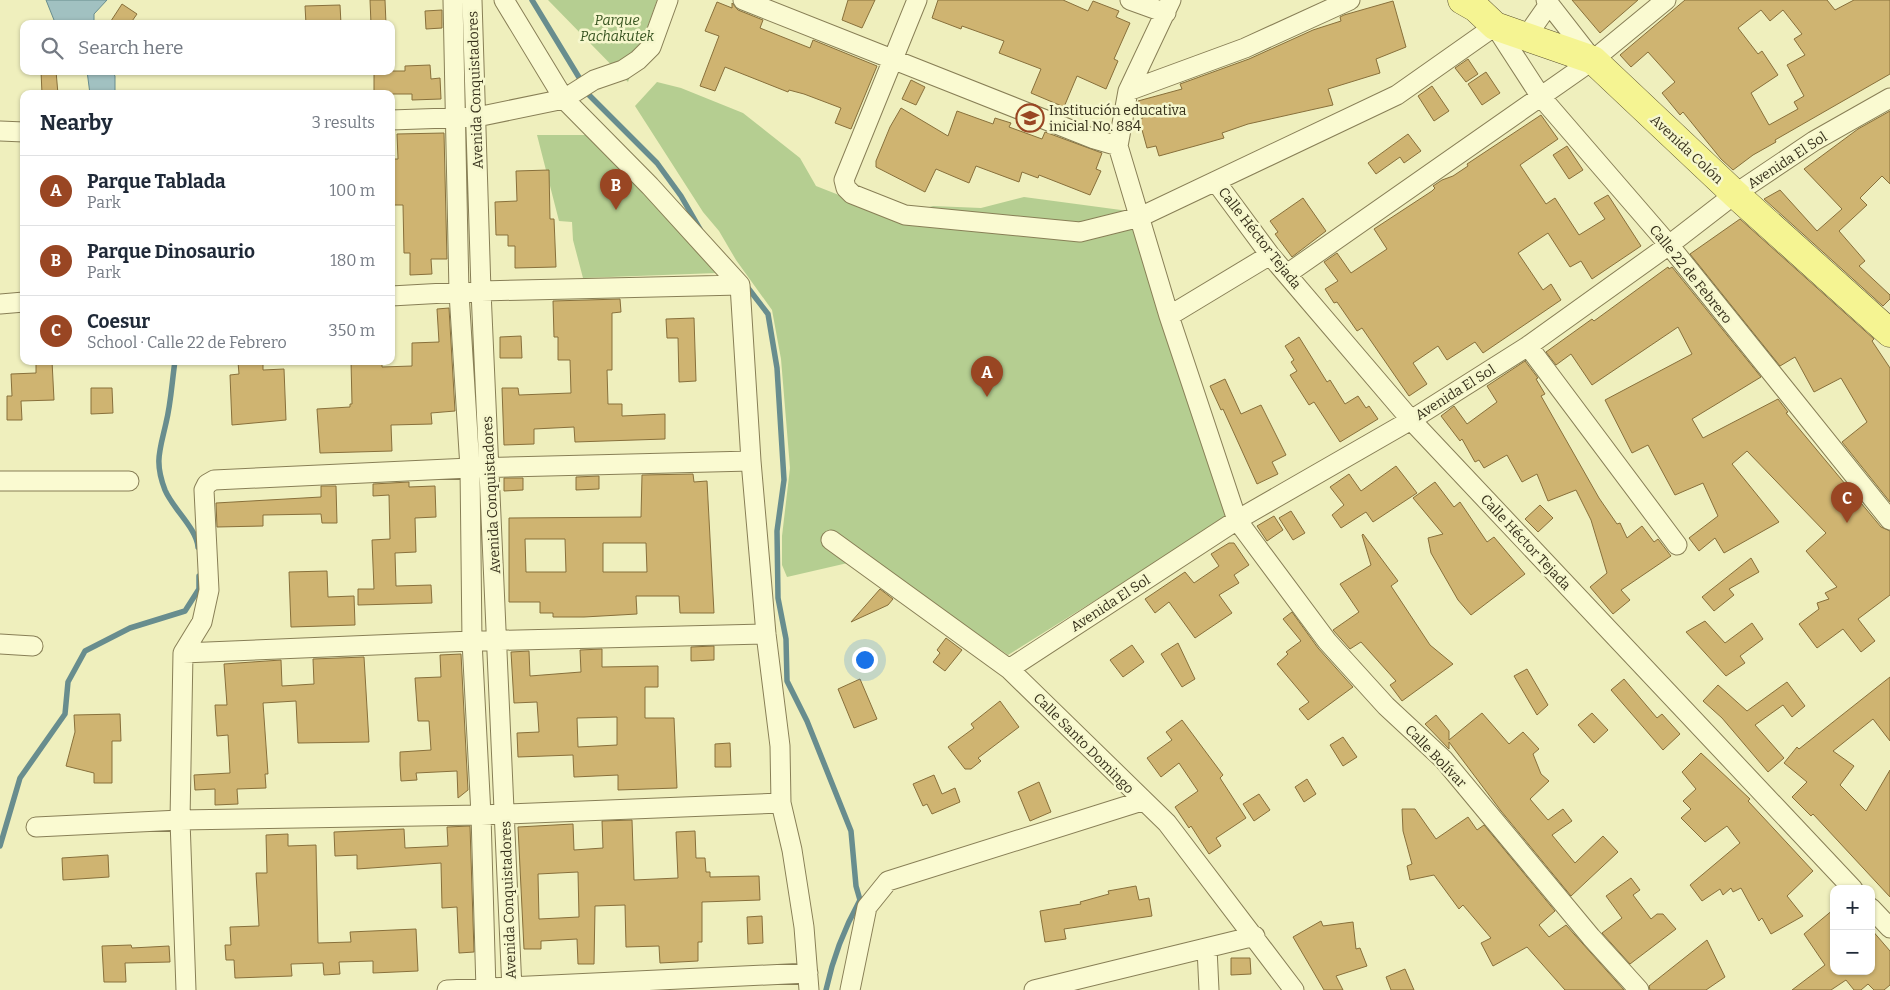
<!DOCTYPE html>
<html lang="en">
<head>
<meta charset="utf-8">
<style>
  body { margin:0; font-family:Bitter,serif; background:#f6f6f7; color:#1f2937 }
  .controls { position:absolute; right:15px; bottom:15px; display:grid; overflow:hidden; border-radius:10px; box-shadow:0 1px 4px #0004 }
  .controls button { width:45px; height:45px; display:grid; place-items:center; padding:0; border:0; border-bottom:1px solid #e0e1e3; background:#fff; color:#1f2937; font:25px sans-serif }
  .you { position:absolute; left:864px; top:659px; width:18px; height:18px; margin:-12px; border:4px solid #fff; border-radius:50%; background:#1a73e8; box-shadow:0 0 0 8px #1a73e833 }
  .badge { display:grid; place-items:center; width:32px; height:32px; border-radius:50%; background:#994623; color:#fff; font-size:16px; font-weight:700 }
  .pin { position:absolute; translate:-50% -41px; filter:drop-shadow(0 1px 2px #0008) }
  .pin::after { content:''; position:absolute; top:26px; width:18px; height:15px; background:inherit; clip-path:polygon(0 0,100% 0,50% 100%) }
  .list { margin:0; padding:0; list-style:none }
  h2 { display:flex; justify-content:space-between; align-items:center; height:65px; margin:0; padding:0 20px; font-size:21px }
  h2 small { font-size:16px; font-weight:400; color:#747a83 }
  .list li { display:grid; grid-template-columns:32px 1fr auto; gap:15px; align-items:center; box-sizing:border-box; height:70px; padding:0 20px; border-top:1px solid #e0e1e3 }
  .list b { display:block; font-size:19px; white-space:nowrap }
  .list p { margin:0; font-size:16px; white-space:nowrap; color:#747a83 }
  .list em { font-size:16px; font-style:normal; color:#747a83 }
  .icon { flex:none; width:28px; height:28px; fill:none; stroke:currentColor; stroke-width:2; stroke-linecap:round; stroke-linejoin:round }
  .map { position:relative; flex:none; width:1890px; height:990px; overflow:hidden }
  .search { position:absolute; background:#fff; box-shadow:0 1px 4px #0004; left:20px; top:20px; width:375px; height:55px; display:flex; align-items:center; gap:12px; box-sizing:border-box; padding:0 18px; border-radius:10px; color:#747a83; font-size:19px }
  .panel { position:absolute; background:#fff; box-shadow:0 1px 4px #0004; left:20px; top:90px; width:375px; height:275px; border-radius:10px }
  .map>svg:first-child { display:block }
  .green { fill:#b5ce91 }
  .water { fill:#a1c1c1; stroke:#688d8e }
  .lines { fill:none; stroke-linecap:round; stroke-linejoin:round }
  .stream { stroke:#688d8e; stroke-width:5.5 }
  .building { fill:#cfb471; stroke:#88703b; fill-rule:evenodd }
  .street-casing { stroke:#887f56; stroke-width:21 }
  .primary-casing { stroke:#554b2b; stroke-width:29 }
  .street { stroke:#fafad1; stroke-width:19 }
  .primary { stroke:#f5f492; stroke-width:28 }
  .labels { text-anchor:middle; stroke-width:5; stroke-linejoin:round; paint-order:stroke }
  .park-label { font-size:14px; font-style:italic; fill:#385421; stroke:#f6f7cd }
  .street-label { font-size:14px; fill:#37311b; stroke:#f6f7cd }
  .poi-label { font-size:14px; fill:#37311b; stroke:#f6f7cd; text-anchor:start }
</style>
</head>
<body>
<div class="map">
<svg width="1890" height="990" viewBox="0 0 1890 990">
  <rect width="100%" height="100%" fill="#efefbd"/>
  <path class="green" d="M548,0H657L628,82Z
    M657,82L681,88L743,113L800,158L816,186L895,217L933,206L981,208L1024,197L1121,210L1145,218L1228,517L1008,655L871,560L852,562L787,577L782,565V536L790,468L781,359L772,310L736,260L719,231L703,212L635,106Z
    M537,135H598L717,273L583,278L573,240L572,222L559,221Z"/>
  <path class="water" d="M46,0H107L94,14V24H58L54,20Z
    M87,71H112L115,76V94H90Z"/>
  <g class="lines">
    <path class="stream" d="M532,0L580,79
      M585,91L657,163L681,196L700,229
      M745,284L768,314L777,368L784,480L777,531L778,598L786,639L787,681L807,721L851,831L856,886L860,900C844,929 833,957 826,990
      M175,361C172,381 171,403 166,423C160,450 154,462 165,490C173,509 197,529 198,547
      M0,846L20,778L65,714L68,682L85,651L130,628L185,611L199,589V576"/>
  </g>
  <path class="building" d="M370,0H385L386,24H371Z
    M848,0H875L862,28L842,20Z
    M938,0H1063L1088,11L1093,1L1119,11L1116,17L1130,23L1114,59L1118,61L1106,89L1077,76L1064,107L1031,93L1041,69L999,53L1004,41L962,26L961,29L932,18Z
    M1572,0H1638L1600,33Z
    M1685,0H1827L1835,10L1854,0H1890V74L1775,140L1776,142L1753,155L1733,170L1721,159L1683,112L1680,115L1662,93L1675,82L1648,52L1631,67L1620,55ZM1761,10L1770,21L1783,10L1802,34L1794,39L1805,55L1787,65L1804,96L1794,102L1798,109L1769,125L1751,93L1778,75L1762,51L1758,54L1738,28Z
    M1393,1L1406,47L1376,59L1380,73L1328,89L1333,105L1248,124L1222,133L1224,138L1159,156L1156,146L1147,148L1139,119L1143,118L1138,101L1182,89L1180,84L1249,59L1313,30L1341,21L1340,17L1344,15Z
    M717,2L732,8V3L738,10L763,20L760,28L810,48L813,40L877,66L851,129L835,123L841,108L804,94L789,90L788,92L725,67L715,91L700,86L719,36L705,31Z
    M122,4L137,14L130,24H109Z
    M340,5L341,24H306L305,6Z
    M442,10V28L426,29L425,11Z
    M1468,59L1478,74L1466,82L1455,68Z
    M430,65L431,79L440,78L441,99L412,100V94H374V71H405V66Z
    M41,71H56L58,94H42Z
    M1486,72L1500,93L1482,105L1468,84Z
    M911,80L925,87L916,105L902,99Z
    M1432,86L1449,111L1434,121L1418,96Z
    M901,108L948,136L957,111L993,124L995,118L1011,123L1009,127L1042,139L1045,132L1102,153L1096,169L1101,171L1090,195L1039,175L1038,178L1022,172L1019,182L976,166L969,183L936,169L925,192L876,167V161L890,127Z
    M1890,111V184L1882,176L1860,198L1867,205L1839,231L1865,261L1859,266L1890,295V299L1883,306L1764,199L1780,190L1817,231L1842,209L1804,169L1858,129Z
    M1541,115L1558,139L1520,165L1546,204L1555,198L1579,235L1605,219L1594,203L1608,195L1641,246L1592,279L1581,261L1570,267L1548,233L1518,253L1543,290L1551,284L1561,300L1483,353L1475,342L1447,360L1438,346L1413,363L1427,384L1409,396L1362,328L1357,331L1337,302L1334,303L1325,289L1338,281L1324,262L1337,253L1351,273L1387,249L1374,229L1432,191L1435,188L1433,186L1442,180L1453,176L1468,166L1467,164Z
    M444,133L447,259H431L432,274L410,275V253H404L403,205H391V159H398L397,134Z
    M1408,134L1421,151L1404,163L1400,157L1376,174L1368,163Z
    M1567,146L1583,170L1569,179L1553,155Z
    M549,170L550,219H554L556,267L515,268V246H508V235H496L495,202L517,201L516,171Z
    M1303,198L1326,231L1292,257L1275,234L1278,232L1270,221Z
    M1740,219L1874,339L1872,341L1890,368V502L1842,442L1867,422L1841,378L1814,392L1795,357L1780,366L1690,254Z
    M1668,267L1669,269L1672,267L1761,377L1692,419L1703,438L1778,399L1788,412L1786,413L1881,527L1890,531V595L1858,619L1875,641L1861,652L1843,629L1817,648L1799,624L1819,609L1817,603L1829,599L1825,593L1837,587L1806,551L1826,533L1747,451L1732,464L1779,522L1724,553L1715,538L1699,551L1689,538L1718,516L1703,483L1675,495L1648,445L1632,453L1605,400L1692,354L1678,327L1592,385L1571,354L1556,365L1546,352L1592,319L1594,321Z
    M620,299L621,312L612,313V370H607L608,404H622V416L665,414V439L575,442L574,427L534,429V444L504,445L502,388H518L519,395L571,393L570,360H558V337H554L553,301Z
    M449,308L455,411L431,413L432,424L391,425L392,451L320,453L317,409L350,407V404H352L351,361H382V367L412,366V343L439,342L437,309Z
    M694,318L696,381L679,382L678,338H667L666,319Z
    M521,336L522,358H500V337Z
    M1299,337L1327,382L1330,380L1345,404L1358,396L1366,408L1369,406L1378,419L1340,442L1314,402L1309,405L1290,375L1297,371L1291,362L1294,360L1285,346Z
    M36,361H52L54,400L21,401L22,420H7V396H12L11,374L36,373Z
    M263,361V370L284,369L286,420L232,425L230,375L239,374L238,362Z
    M1525,361L1538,378L1536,379L1545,394L1541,396L1599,498L1617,524L1620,523L1627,538L1642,526L1654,542L1658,539L1671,556L1621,590L1630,600L1613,614L1590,587L1607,573L1591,520L1576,490L1548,501L1537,474L1522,482L1507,455L1484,468L1479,460L1475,462L1462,439L1460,441L1441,416L1454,406L1467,424L1497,402L1487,386Z
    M1225,379L1241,414L1261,405L1286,455L1272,462L1278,474L1257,484L1223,409L1221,410L1210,386Z
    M91,388H112L113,413L91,414Z
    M1396,466L1417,493L1373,522L1366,512L1341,528L1332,515L1344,505L1330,487L1349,474L1361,491Z
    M693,474L694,482L707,481L714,613H680L679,596H636L637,614L584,617H553V613H540V602H509V518L641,517L642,475ZM525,539H565L566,572H526ZM603,543H646L647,572H603Z
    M599,476V489L576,490V477Z
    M504,478H523V490L504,491Z
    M409,482V487L435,486L436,517L415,518L416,552L395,553L396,586L431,585L432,603L358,605V589H374L372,540L390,539L389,495L373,496V484Z
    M1435,482L1454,507L1460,502L1487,542L1494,537L1525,574L1471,615L1458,600L1431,553L1428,538L1443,534L1413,498Z
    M321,486H336L337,523H322L321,514L263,515V526L217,527L216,503L321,497Z
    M1540,505L1553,518L1538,532L1525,519Z
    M1291,511L1305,533L1293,540L1279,518Z
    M1274,516L1283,530L1267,541L1257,526Z
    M1363,534L1398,581L1391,586L1430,645L1453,664L1402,701L1390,685L1396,681L1361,642L1350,649L1333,630L1359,612L1340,584L1371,565L1362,535Z
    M1229,543H1234L1249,565L1234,575L1239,583L1219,595L1232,613L1195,638L1169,602L1155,613L1145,599L1185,572L1194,583L1219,566L1211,554Z
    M1751,558L1759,572L1729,589L1734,595L1714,611L1702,597Z
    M327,571L328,597L354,596L355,625L291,627L289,572Z
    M880,589L893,599L888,605L851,622Z
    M1292,612L1318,648L1353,687L1308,720L1299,709L1309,702L1277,664L1288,654L1286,652L1301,641L1283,619Z
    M1705,621L1725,643L1752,623L1763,639L1740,656L1745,663L1726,676L1686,632Z
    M946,638L962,650L945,671L933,662L940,653L937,650Z
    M1178,643L1195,679L1182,687L1161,654Z
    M1132,645L1144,662L1123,677L1110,660Z
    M714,646V660L691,661V647Z
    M602,649V667L658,666V687H645V718H674L677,788L618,790V775L574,777L573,755L518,757L517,733L539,732L537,702L514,703L511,652L529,651L530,676L581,672L580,650ZM617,717V745L578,747L577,718Z
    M461,654L468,790L458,798L457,771L416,773L417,780L401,781L400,765V752L431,750L429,721H418L415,678L441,677L440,655Z
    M364,657L369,742L298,743L296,701L263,703L268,774H265L266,788L237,789L238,804L215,805V789L195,790L194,775L230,773L228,735L217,736L215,705H227L224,664L281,660L282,686L314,684L313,659Z
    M1527,669L1548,705L1537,715L1514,676Z
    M1890,677V741L1873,719L1833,751L1854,766L1840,785L1866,811L1890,770V897L1813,814L1811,816L1792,797L1807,782L1784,763L1797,747L1799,749Z
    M860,679L877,719L854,728L838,689Z
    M1624,679L1657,718L1662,714L1680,734L1663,750L1611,690Z
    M1787,682L1805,706L1792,717L1783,705L1755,725L1784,758L1768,772L1722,718L1703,701L1718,685L1747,711Z
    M1000,701L1019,727L978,758L981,761L971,769H965L948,747L974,728L971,724Z
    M1482,713L1509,744L1523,732L1539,749L1533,754L1541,774L1549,781L1530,799L1548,820L1563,809L1572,821L1552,835L1575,863L1603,836L1618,852L1571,896L1501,811L1449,742V749L1425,724L1436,715L1449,731V740Z
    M1592,713L1608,730L1594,743L1578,725Z
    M120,714L121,741H112V783H94V773L66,766L75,732L74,715Z
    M1182,720L1223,775L1220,778L1246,818L1216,838L1221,846L1209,854L1191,826L1189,828L1175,807L1198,791L1179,763L1161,777L1147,758L1172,740L1166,732Z
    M1343,737L1357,757L1343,766L1330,745Z
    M730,743L731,767H715V744Z
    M1701,753L1750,799L1748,801L1813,871L1787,896L1803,916L1771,934L1762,918L1759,921L1741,888L1733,892L1731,888L1723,895L1720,889L1702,901L1690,885L1740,843L1727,826L1705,842L1681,818L1691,809L1683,801L1696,789L1682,772Z
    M934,775L942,794L955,788L960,802L932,814L927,804L923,806L913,784Z
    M1307,779L1316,794L1304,802L1295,787Z
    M1039,782L1051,812L1030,821L1018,792Z
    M1259,794L1270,810L1254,821L1243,804Z
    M1402,809H1415L1436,839L1468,817L1477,830L1484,825L1555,911L1539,925L1549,937L1566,925L1624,990H1565L1527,947L1493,966L1481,943L1491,938L1463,905L1459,909L1434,875L1410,880L1407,866L1412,864L1403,831Z
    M632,820L634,880L678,878L676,832L695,831L696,858H705L706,872H710V877L759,876L760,900L702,902V942H698V961L660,963L659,946L626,947L625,905L595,906L594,964H578L577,939L541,941V949H524L518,827L573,824L574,850L603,848L602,821ZM578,872L579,917L539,919L538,874Z
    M470,826L474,952L459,953L457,907L442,908L441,863L357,869V855L335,856L334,832L404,829L405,848L448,846L447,827Z
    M288,834V846L316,845L318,943L351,942L350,932L416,929L418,971L373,973V961L339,962L340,974L324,975L323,963L291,964L292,976L235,978L234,960H226L225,945H231L230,927L259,926L256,873H267L266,835Z
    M108,855L109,877L63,880L62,858Z
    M1631,878L1640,890L1633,895L1651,919L1657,914H1663L1676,929L1630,964L1602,933L1622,918L1606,896Z
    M1136,886L1139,900L1149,898L1152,916L1064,929L1066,939L1045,942L1040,911L1081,904L1080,902L1109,894L1108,891Z
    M1834,909V971H1871V929L1890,951V985L1884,990H1874L1868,984L1861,990H1854L1846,980L1831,990H1792L1825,965L1804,934Z
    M762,916L763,943L748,944L747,917Z
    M1321,921L1323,926L1353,922L1356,949L1360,948L1367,966L1336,976L1343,990H1324L1293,937Z
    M1707,940L1725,977L1706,990H1650L1649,986Z
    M131,945L132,948L169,946L170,962L125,963L126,982H104L102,946Z
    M1231,958H1250L1251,974L1231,975Z
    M1405,969L1414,990H1391L1386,977Z"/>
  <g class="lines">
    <g class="street-casing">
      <path id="street" d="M453,0L459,293L470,468L472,641L481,815L486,990
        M472,0L481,291L512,990
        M743,0L1094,139L1118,146
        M917,0L844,180L846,188L852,194L905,215L1080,232L1140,217L1397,95L1495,26L1541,97L1669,245L1890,520
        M1130,0L1166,13
        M1171,0L1128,91L1118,146L1169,316L1237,520L1327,641L1386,706L1444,760L1591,937L1639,990
        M1546,0L1592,59
        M1526,37L1549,4
        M1128,91L1245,48L1350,0
        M391,120L477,117L564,99L594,80L623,70L638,60L651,47L668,0
        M0,131L24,132
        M1216,182L1270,255L1411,420L1853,889
        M1287,274L1593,60L1666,0
        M391,296L481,291L740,285
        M0,304L24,302
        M1169,316L1270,255
        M1528,346L1677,545
        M751,461L766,634L780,746L781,803L792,850L804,927L809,990
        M0,481H129
        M831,540L1009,669L1167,823L1294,990
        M0,644L33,646
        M183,653L472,641L766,634
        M1009,669L1237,520L1411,420L1528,346L1669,245L1735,194L1814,141L1890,98
        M36,827L180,820L481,815L781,803
        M1871,908L1890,928
        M1207,948L1209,990
        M186,990L180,820L183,653L202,622L209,590L204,490L207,484L214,480L470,468L751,461L740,285L650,186L564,99L504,0
        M447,990L808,973
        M850,990L867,907L888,881L1142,801
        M1034,990L1255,936"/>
    </g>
    <g class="primary-casing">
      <path id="primary" d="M1462,0L1476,8L1495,26L1593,60L1735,194L1890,333"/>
    </g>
    <use href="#street" class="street"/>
    <use href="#primary" class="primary"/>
  </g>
  <defs>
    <g id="school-ring" transform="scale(1.4375)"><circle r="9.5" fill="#f6f7cd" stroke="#994623" stroke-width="1.5"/><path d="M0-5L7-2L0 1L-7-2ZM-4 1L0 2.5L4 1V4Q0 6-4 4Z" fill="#994623"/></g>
  </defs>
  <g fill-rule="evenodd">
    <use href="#school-ring" x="1030" y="118"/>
  </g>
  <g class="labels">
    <g class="park-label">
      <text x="617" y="25">Parque<tspan x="617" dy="16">Pachakutek</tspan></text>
    </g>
    <g class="street-label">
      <text transform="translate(475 90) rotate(-92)" y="5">Avenida Conquistadores</text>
      <text transform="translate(1687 149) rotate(43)" y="5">Avenida Colón</text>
      <text transform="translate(1787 160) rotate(-33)" y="5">Avenida El Sol</text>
      <text transform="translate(1260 238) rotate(52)" y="5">Calle Héctor Tejada</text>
      <text transform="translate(1691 274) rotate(51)" y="5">Calle 22 de Febrero</text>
      <text transform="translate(1455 392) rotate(-32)" y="5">Avenida El Sol</text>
      <text transform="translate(491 495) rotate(-93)" y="5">Avenida Conquistadores</text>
      <text transform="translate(1526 542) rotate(47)" y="5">Calle Héctor Tejada</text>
      <text transform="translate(1110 603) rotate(-33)" y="5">Avenida El Sol</text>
      <text transform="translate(1084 743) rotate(45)" y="5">Calle Santo Domingo</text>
      <text transform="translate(1436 756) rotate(46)" y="5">Calle Bolívar</text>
      <text transform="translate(508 900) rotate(-92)" y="5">Avenida Conquistadores</text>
    </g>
    <g class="poi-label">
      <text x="1049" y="115">Institución educativa<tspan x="1049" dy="16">inicial No. 884</tspan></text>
    </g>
  </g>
</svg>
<div class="controls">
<button>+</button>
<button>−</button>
</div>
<div class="you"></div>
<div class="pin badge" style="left:987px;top:397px">A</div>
<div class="pin badge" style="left:616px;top:210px">B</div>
<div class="pin badge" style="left:1847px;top:523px">C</div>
<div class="search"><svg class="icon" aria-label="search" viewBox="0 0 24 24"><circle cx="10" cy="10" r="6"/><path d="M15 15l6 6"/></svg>Search here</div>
<section class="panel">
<h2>Nearby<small>3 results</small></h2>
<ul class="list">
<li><span class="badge">A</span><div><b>Parque Tablada</b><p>Park</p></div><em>100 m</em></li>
<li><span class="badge">B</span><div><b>Parque Dinosaurio</b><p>Park</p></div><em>180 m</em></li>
<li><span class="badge">C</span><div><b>Coesur</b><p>School · Calle 22 de Febrero</p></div><em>350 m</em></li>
</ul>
</section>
</div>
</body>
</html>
